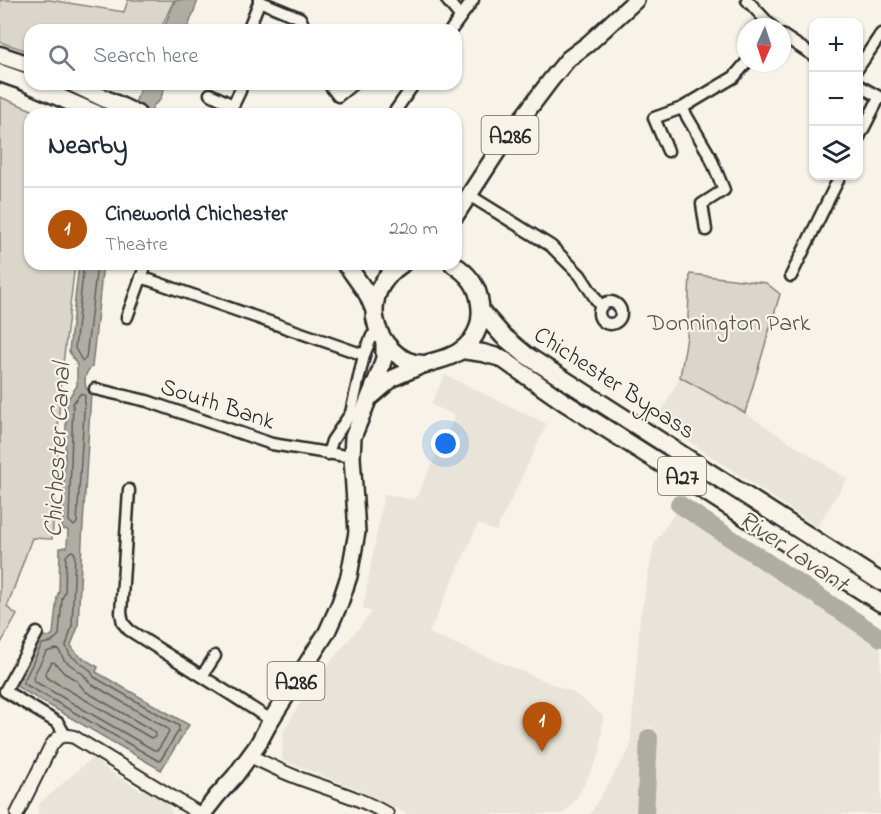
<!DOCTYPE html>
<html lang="en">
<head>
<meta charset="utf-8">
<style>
  body { margin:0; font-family:"Indie Flower",sans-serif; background:#f2f2f3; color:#1f2937 }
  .controls { position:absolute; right:18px; top:18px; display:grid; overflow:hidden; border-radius:12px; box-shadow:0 2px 4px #0004 }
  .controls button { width:54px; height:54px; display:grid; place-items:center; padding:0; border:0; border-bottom:2px solid #e0e1e3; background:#fff; color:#1f2937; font:30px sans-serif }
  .compass { position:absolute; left:737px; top:18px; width:54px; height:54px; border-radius:50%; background:#fff; box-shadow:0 2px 4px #0004; rotate:183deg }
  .you { position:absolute; left:446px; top:444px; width:21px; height:21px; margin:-15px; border:4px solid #fff; border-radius:50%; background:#1a73e8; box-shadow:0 0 0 9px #1a73e833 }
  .badge { display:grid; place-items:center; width:39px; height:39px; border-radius:50%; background:#b45309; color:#fff; font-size:20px; font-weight:700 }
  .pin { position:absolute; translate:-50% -50px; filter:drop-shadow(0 2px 3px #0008) }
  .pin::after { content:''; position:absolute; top:32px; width:21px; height:18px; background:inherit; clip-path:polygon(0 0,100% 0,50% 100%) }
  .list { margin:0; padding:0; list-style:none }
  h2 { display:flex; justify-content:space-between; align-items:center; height:78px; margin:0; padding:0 24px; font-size:26px }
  h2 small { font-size:20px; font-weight:400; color:#747a83 }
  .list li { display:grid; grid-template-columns:39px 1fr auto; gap:18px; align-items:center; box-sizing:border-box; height:84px; padding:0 24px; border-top:2px solid #e0e1e3 }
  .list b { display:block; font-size:22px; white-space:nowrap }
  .list p { margin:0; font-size:20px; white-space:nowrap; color:#747a83 }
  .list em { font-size:20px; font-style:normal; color:#747a83 }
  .icon { flex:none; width:33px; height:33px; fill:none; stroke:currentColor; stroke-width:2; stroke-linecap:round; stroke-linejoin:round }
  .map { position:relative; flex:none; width:881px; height:814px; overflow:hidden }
  .search { position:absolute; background:#fff; box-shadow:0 2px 4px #0004; left:24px; top:24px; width:438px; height:66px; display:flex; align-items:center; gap:15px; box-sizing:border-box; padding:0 21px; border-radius:18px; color:#747a83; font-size:22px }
  .panel { position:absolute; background:#fff; box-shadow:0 2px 4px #0004; left:24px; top:108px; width:438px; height:162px; border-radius:18px }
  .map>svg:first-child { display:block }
  .built { fill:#e8e4da }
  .green { fill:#dad6cc; stroke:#82807c; stroke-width:1.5 }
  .water { fill:#afaca4; stroke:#7a7874; stroke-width:1.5 }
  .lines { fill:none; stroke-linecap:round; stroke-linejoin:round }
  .shore { stroke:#605f5b; stroke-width:1.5 }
  .river { stroke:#afaca4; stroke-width:18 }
  .minor-casing { stroke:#2b2b2b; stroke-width:15 }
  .tertiary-casing { stroke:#2b2b2b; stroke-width:16 }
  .primary-casing { stroke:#2b2b2b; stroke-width:20 }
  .trunk-casing { stroke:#2b2b2b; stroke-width:21 }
  .minor { stroke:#f7f3e8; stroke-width:10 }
  .tertiary { stroke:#f7f3e8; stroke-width:12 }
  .primary { stroke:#f7f3e8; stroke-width:15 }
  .trunk { stroke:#f7f3e8; stroke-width:16 }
  .labels { text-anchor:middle; stroke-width:4.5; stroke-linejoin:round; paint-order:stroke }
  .shield { fill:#f7f3e8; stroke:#686764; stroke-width:1.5 }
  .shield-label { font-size:22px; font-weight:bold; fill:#2b2b2b }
  .park-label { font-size:24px; fill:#575653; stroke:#f7f3e8 }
  .street-label { font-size:24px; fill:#2b2b2b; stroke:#f7f3e8 }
  .water-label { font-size:26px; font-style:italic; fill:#53524f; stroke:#f7f3e8 }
</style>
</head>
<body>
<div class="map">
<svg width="881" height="814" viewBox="0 0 881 814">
  <rect width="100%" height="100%" fill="#f7f3e8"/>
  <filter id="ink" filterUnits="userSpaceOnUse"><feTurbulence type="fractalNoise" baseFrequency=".0167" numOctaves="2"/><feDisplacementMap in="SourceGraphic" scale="12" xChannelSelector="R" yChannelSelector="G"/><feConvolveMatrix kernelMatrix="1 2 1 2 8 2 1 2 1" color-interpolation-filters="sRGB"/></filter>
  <g filter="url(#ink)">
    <path class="built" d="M445,375L547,424L496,531L478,524L429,633L574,693L603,716L600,753L577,798L563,814H407L358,789L282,760L283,732L309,688L372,612L363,608L384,494L415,500L455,416L431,404Z
      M680,377L745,413L847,479L817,527L657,420Z
      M679,507L881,646V814H649L652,727L645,728L639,814H590L630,748L640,618L654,544Z
      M92,758L102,764L101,766L142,791L144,789L169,804L172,814H38L39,804Z"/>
    <path class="green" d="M0,0H50L124,12L128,0H174L160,30H30V52L0,42Z
      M0,97L42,114H30V264H75L60,389L56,482L52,539L32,538L7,607L17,615L0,645Z
      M690,274L766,283L780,294L745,413L680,377L687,337Z"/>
    <path class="water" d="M175,0H198L187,30H163Z
      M142,84H166L160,100L153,106L150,114H131Z
      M79,264H103L92,367C85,372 84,380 86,388L91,392L82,541L78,627L71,645C76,656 88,661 98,667L96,672L189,725L161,770L14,685L40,635L49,637L53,634L57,597L59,591L60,548L67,547L68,530L62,529L67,400L77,386V365L69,351Z"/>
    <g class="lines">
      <path class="shore" d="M84,264L75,348L81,359L83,361L86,358L97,264
        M81,393L85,396L77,523L74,526L69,521L73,403Z
        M71,551L74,552L75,554L72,626L66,646L70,655L90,670L94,677L179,726V730L160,761L157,760L23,683L42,644L52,642L59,635L62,599L65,592L66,556Z
        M56,649L59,650L64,660L83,674L90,683L168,729L169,732L158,750H154L34,681L33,677L46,652Z
        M52,662L55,663L64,673L76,680L85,691L155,732L156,734L155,737L151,738L46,677L45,674Z"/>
      <path class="river" d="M679,504L881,638
        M645,814L649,738"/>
      <g class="minor-casing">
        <path id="minor" d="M447,0L460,16
          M747,0L772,27
          M259,1L300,18L302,22L301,30
          M248,30L260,0
          M451,30L473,0
          M782,35L814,56
          M858,68L881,34
          M329,84L338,96L353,84
          M858,85L881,98
          M210,94L233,105
          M229,114L240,91L242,84
          M393,114L414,84
          M858,139L879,98
          M668,151L654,118L682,108
          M469,195L551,246L580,275L601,307
          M706,230L702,204L724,190L710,156L682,108L734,77L746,63
          M791,276L840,176
          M141,277L364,355
          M599 313a11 11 0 1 1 22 0a11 11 0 1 1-22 0Z
          M127,317L146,264
          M95,389L147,401L272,444L352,457
          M328,454L332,441L351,413L364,355L372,336
          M129,490L121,613L123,623L129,630L271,720
          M37,633L5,691L58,723L65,735
          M202,676L215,656"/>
      </g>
      <g class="tertiary-casing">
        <path id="tertiary" d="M250,756C265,763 280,771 296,777C327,789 359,797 387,814
          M17,814L51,746C58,736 62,734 74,737L200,814"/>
      </g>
      <g class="primary-casing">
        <path id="primary" d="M456,215L501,146L550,81L568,59L588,44L636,0
          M372,396L393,378L425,364
          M203,814L217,796L235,776L257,746L271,720L327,632L340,603L349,576L357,532L352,457L353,437L380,371L384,358V341"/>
      </g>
      <g class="trunk-casing">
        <path id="trunk" d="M0,55L30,65
          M0,73L20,80L97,114
          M74,84L137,114
          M345,264L349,268L368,295L374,309
          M402,264C383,277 372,295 375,318C379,342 400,365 425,364C430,363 435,361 439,360C467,353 484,333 480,304C478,285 468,274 453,264
          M481,311L503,336L526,355L881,582
          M462,350L483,353L501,358L564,402L881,603"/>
      </g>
      <use href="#minor" class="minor"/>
      <use href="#tertiary" class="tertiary"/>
      <use href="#primary" class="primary"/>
      <use href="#trunk" class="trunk"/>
    </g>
  </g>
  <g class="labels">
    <g class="shield">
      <rect x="481.5" y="116" width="57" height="38" rx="4.5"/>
      <rect x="658" y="457" width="48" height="38" rx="4.5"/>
      <rect x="267.5" y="662" width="57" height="38" rx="4.5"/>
    </g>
    <g class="shield-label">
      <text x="510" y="143">A286</text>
      <text x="682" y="484">A27</text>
      <text x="296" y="689">A286</text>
    </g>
    <g class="park-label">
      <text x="729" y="330">Donnington Park</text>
    </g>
    <g class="street-label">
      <text transform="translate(615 382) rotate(33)" y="8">Chichester Bypass</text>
      <text transform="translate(218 403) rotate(18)" y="8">South Bank</text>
    </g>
    <g class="water-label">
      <text transform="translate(56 450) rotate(-87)" y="9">Chichester Canal</text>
      <text transform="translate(794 550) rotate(34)" y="9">River Lavant</text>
    </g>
  </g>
</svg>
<div class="controls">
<button>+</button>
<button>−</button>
<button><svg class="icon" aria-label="layers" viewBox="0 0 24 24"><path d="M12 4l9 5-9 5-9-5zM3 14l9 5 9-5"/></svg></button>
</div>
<svg class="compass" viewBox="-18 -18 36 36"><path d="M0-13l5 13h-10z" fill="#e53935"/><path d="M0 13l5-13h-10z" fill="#747a83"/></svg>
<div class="you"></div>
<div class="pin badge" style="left:542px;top:752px">1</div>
<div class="search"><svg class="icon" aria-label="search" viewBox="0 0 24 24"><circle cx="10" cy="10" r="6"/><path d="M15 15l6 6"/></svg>Search here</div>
<section class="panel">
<h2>Nearby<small></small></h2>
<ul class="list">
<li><span class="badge">1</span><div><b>Cineworld Chichester</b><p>Theatre</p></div><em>220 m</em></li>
</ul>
</section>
</div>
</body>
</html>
